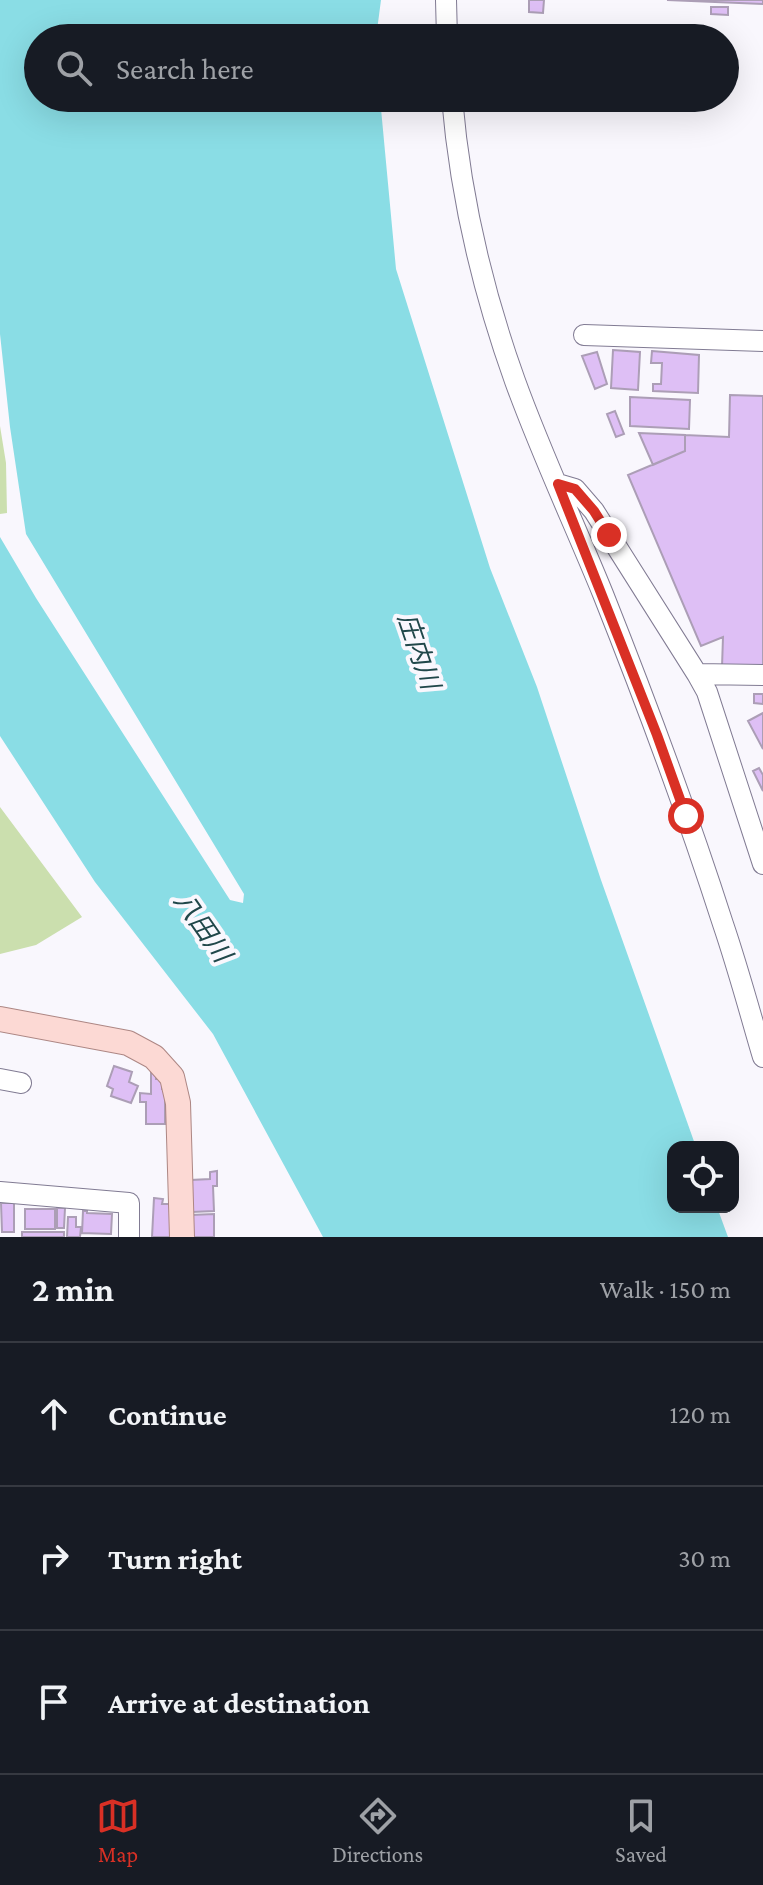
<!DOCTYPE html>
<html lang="en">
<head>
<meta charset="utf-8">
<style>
  body { margin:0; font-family:"Crimson Pro","Noto Sans JP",serif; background:#242831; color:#f1f3f6 }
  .controls { position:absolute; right:24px; bottom:24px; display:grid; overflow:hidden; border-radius:16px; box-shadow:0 8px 32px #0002 }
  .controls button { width:72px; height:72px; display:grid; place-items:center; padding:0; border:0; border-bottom:2px solid #363941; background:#171b24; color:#f1f3f6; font:40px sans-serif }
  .stop { position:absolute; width:24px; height:24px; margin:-18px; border:6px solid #d93025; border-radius:50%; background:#fff }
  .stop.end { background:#d93025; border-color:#fff; box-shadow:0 2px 8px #0008 }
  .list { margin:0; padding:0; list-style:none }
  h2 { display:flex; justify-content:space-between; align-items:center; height:104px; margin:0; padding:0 32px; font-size:34px }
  h2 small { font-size:26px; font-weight:400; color:#9ea1a6 }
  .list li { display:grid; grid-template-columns:52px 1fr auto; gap:24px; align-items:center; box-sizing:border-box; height:144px; padding:0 32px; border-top:2px solid #363941 }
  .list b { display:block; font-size:30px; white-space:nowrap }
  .list em { font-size:26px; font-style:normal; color:#9ea1a6 }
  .icon { flex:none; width:44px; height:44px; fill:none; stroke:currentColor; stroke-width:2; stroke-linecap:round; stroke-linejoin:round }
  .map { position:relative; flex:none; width:763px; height:1237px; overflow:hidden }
  .search { position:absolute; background:#171b24; box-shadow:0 8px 32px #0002; left:24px; right:24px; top:24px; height:88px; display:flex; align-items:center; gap:20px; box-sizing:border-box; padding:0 28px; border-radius:44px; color:#9ea1a6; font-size:30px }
  .sheet { height:536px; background:#171b24 }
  nav { display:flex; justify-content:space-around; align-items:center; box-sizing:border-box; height:112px; border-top:2px solid #363941; background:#171b24; font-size:22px; color:#9ea1a6 }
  nav a { display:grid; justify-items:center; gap:4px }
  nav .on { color:#d93025 }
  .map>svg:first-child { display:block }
  .green { fill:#cbdfae }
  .water { fill:#8adde5 }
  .building { fill:#debff5; stroke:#ac9eb6; stroke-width:2 }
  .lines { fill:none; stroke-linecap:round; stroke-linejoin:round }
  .minor-casing { stroke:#817b93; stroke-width:22 }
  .major-casing { stroke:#ad8784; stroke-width:26 }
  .minor { stroke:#fff; stroke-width:20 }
  .major { stroke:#fcd9d4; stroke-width:24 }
  .route { stroke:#d93025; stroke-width:10 }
  .labels { text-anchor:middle; stroke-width:8; stroke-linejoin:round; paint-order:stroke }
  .water-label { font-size:26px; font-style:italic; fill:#20474a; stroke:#f9f7fd }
</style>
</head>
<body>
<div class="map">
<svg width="763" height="1237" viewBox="0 0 763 1237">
  <rect width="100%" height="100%" fill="#f9f7fd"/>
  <path class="green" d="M0,426L6,463L7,513L0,514Z
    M0,807L82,917L36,945L0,954Z"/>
  <path class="water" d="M0,0H381L376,38H38V98H380L396,269L490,568L537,687L601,880L696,1147H673V1207H717L728,1237H323L213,1034L95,882L0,736V537L36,598L230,900L243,903L244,894L26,534L10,427L0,334Z"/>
  <path class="building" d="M529,0H544L543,13L529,12Z
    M667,0H763V4Z
    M711,7H728V15L711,14Z
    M613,350L640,352L638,390L611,388Z
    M652,351L699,355L698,393L653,391V384H661L662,363H651Z
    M597,352L607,384L595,389L582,356Z
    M730,395L763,396V668L722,667L723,637L701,646L628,475L685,451V435L729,437Z
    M630,397L690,400L689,429L630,426Z
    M615,411L624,434L616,437L607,414Z
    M639,433L685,435V451L653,465Z
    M754,694H763V704L754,703Z
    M763,713V749L748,721Z
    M759,768L763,775V791L753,771Z
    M114,1066L132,1072L129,1082L138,1086L131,1103L111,1096L113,1089L107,1086Z
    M151,1071L156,1072V1079H162V1089H165V1124H146V1102H140V1093L151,1094Z
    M217,1171V1186H213L214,1211L192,1212L191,1180L210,1179V1172Z
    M154,1198L163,1199L162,1204H171V1237H152Z
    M1,1203H14V1232H2Z
    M57,1208H65L64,1228H57Z
    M25,1209H55V1229H25Z
    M83,1211H87V1213L112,1214L111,1234L82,1233Z
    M214,1214V1237H191V1215Z
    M68,1217H76V1227H81L80,1237H67Z
    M22,1232H64V1237H22Z"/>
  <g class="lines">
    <g class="minor-casing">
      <path id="minor" d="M446,0L447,38
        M452,98C460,193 483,292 515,381C541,453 574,523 603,594C646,702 687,812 723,924C738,968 750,1013 763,1057
        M584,335L763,341
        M558,484L575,489L594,511L697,674L763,675
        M697,674L707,692L763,864
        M0,1079L21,1083
        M0,1192L129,1203V1237"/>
    </g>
    <g class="major-casing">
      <path id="major" d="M0,1019L128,1043L154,1057L172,1077L178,1103L182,1237"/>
    </g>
    <use href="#minor" class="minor"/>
    <use href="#major" class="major"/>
  </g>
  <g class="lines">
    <path class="route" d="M609,535L594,511L575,489L558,484L657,735L686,816"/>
  </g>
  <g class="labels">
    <g class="water-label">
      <text transform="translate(419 651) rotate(71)" y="9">庄内川</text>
      <text transform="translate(203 927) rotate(55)" y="9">八田川</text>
    </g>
  </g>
</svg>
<div class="controls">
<button><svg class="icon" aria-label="locate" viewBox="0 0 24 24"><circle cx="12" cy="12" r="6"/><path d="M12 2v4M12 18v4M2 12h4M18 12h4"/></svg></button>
</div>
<div class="stop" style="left:686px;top:816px"></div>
<div class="stop end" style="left:609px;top:535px"></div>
<div class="search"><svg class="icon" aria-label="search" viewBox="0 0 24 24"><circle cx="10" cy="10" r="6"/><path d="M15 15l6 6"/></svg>Search here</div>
</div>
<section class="sheet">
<h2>2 min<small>Walk · 150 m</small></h2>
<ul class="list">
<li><svg class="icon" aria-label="ahead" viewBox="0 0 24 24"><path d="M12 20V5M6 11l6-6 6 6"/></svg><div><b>Continue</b></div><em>120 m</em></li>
<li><svg class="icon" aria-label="right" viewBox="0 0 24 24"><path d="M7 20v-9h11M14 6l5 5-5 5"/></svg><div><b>Turn right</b></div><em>30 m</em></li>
<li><svg class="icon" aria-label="arrive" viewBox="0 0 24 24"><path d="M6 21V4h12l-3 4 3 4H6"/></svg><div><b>Arrive at destination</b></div></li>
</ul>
</section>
<nav>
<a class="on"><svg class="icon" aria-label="map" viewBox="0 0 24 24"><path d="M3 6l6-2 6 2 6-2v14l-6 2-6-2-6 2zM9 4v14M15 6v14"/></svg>Map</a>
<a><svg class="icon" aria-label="directions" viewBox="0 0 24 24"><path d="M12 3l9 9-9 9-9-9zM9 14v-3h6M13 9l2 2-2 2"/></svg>Directions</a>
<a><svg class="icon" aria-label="saved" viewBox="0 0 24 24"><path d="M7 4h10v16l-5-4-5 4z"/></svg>Saved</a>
</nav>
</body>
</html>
